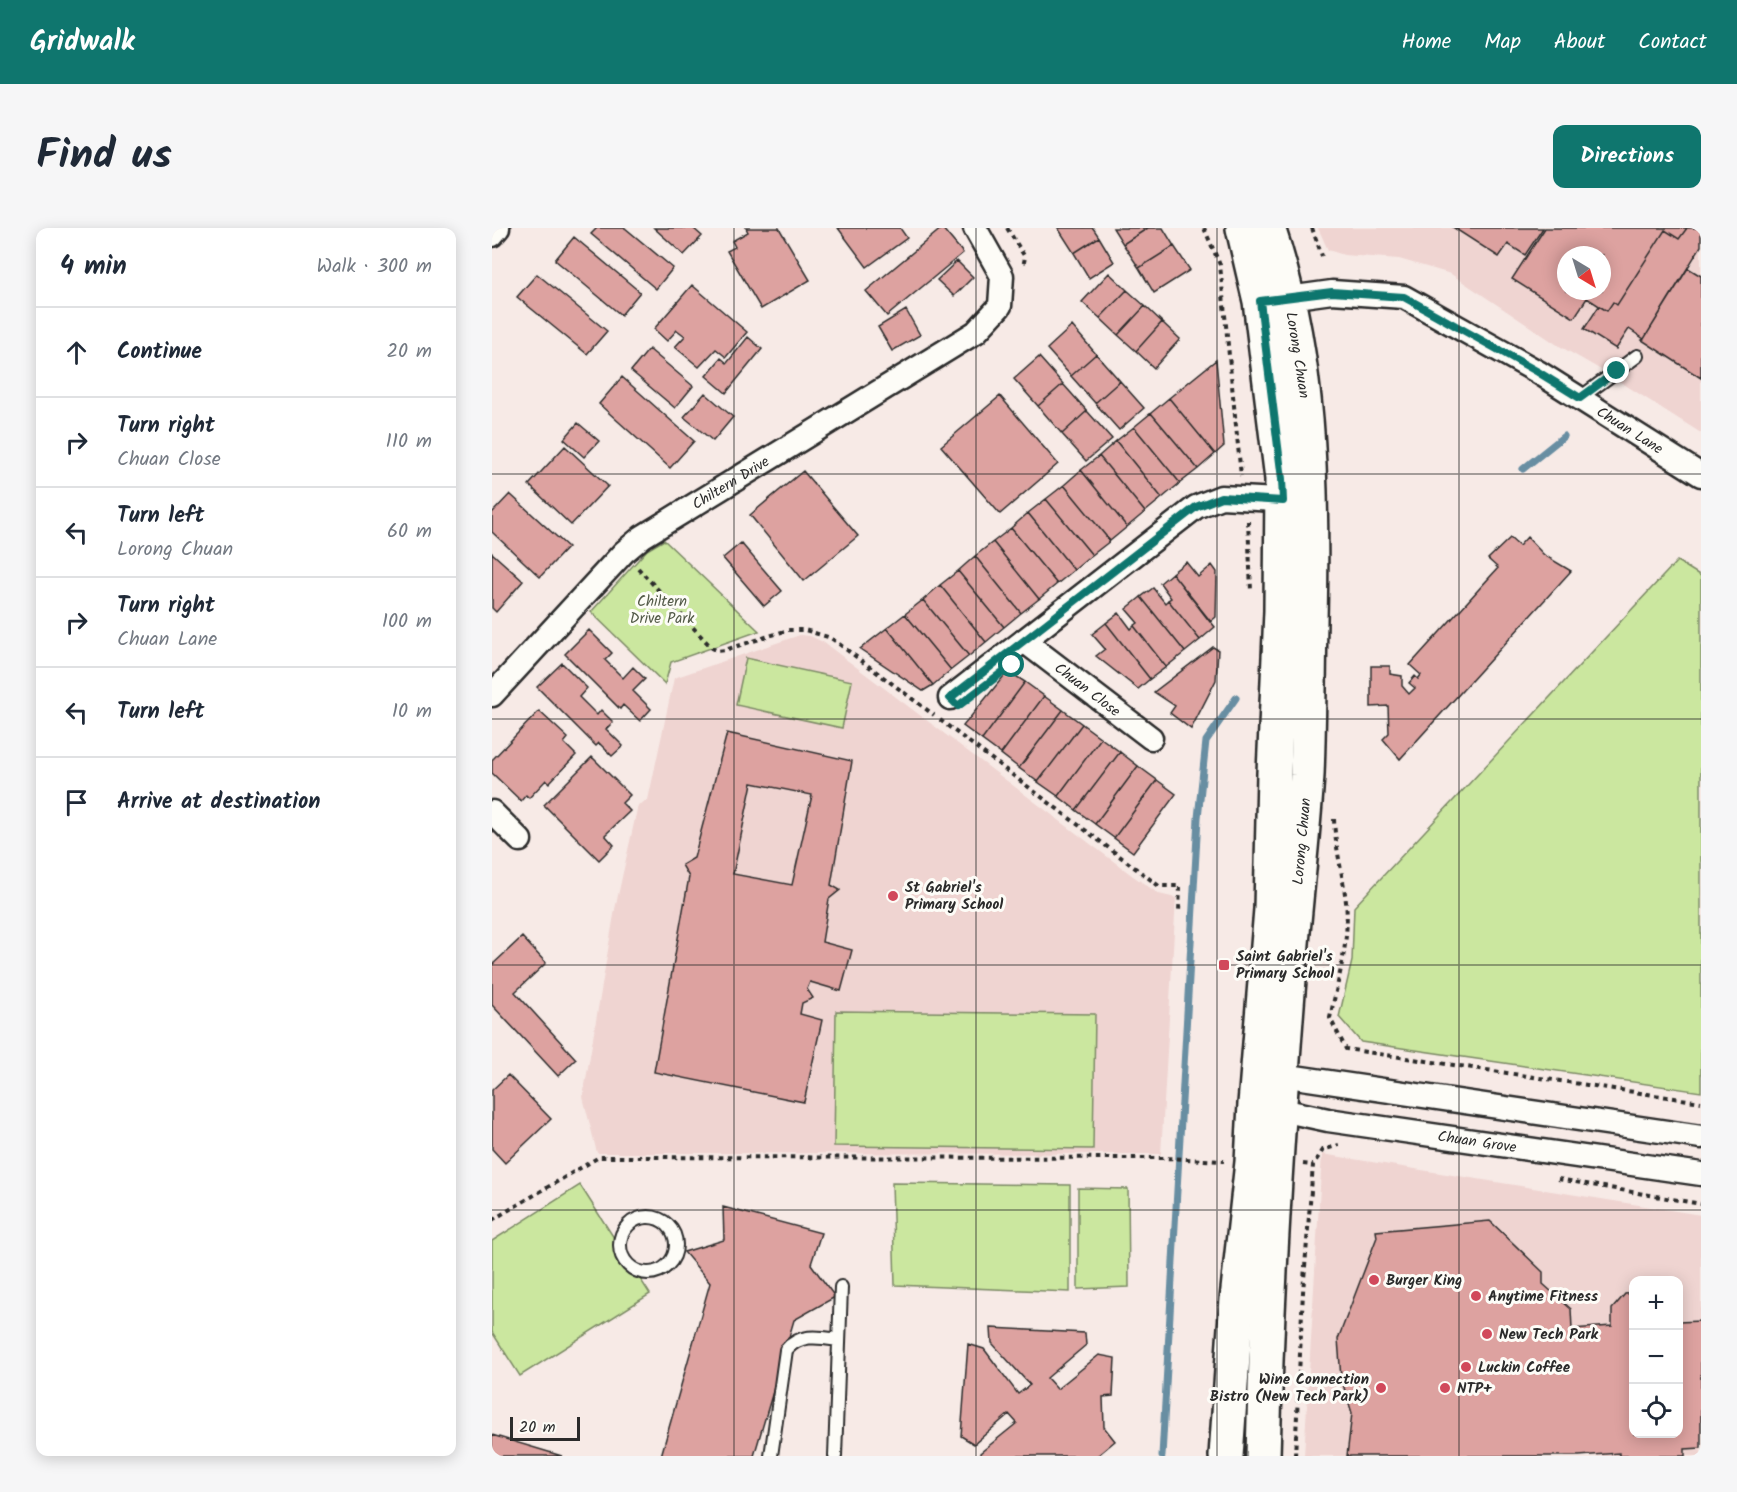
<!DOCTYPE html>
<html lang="en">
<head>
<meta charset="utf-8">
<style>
  body { margin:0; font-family:Kalam,sans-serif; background:#f6f6f7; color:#1f2937 }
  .controls { position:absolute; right:18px; bottom:18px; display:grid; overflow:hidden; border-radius:12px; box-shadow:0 3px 15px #0003 }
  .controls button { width:54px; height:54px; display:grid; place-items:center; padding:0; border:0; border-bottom:2px solid #e0e1e3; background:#fff; color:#1f2937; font:30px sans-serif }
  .compass { position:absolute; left:1065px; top:18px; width:54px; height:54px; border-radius:50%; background:#fff; box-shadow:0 3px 15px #0003; rotate:142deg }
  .scale { position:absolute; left:18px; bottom:15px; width:70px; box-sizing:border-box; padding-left:6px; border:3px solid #2b2b2b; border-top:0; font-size:16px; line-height:21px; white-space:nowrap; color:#2b2b2b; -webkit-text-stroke:4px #fdfcf7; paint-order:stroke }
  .stop { position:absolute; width:18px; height:18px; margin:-14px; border:4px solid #0f766e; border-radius:50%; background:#fff }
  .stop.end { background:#0f766e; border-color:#fff; box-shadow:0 2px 6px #0008 }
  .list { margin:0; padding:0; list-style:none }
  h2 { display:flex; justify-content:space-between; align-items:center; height:78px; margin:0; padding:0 24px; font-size:26px }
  h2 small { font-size:20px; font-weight:400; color:#747a83 }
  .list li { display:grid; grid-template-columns:39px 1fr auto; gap:18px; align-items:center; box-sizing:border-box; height:90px; padding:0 24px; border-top:2px solid #e0e1e3 }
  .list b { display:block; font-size:22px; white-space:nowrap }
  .list p { margin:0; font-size:20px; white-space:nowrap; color:#747a83 }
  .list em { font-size:20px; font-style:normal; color:#747a83 }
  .icon { flex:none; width:33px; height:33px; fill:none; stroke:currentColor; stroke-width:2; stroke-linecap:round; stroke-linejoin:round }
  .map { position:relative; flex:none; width:1209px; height:1228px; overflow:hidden; border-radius:12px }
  header { display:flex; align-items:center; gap:36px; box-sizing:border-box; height:84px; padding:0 30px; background:#0f766e; color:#fff }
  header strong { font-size:28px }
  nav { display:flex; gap:33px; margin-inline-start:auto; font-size:21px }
  .intro { display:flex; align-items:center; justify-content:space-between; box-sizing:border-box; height:144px; padding:0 36px }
  h1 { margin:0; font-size:42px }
  .button { padding:15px 27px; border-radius:12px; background:#0f766e; color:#fff; font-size:21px; font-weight:700 }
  main { display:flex; gap:36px; padding:0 36px }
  aside { flex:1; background:#fff; border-radius:12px; box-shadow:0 3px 15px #0003 }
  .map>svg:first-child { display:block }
  .built { fill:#efd4d1; fill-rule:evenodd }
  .green { fill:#cbe79f; stroke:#7b8965; stroke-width:1.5 }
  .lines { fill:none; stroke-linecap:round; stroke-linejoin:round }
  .stream { stroke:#688ea2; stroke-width:7 }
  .building { fill:#dda2a0; stroke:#2b2b2b; stroke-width:1.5; fill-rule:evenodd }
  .lane-casing { stroke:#2b2b2b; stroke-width:16 }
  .street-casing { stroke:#2b2b2b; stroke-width:27 }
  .secondary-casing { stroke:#2b2b2b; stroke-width:38 }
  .path { stroke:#2b2b2b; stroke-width:4; stroke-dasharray:4.5 4.5; stroke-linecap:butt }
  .lane { stroke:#fdfcf7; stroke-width:12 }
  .street { stroke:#fdfcf7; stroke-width:22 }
  .secondary { stroke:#fdfcf7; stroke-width:33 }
  .route { stroke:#0f766e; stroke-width:8 }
  .grid { fill:none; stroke:#2b2b2b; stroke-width:1.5; stroke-opacity:0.55 }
  .poi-dot { fill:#d1495b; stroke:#fdfcf7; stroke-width:2 }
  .labels { text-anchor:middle; stroke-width:6; stroke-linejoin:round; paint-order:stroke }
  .street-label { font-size:15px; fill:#2b2b2b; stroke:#fdfcf7 }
  .park-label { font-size:15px; fill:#535a48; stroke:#fdfcf7 }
  .poi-label { font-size:15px; font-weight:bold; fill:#2b2b2b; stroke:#fdfcf7; text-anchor:start }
</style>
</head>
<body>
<header>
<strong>Gridwalk</strong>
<nav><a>Home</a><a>Map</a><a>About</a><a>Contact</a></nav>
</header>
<div class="intro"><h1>Find us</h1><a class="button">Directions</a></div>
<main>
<aside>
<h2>4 min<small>Walk · 300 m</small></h2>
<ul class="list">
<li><svg class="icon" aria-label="ahead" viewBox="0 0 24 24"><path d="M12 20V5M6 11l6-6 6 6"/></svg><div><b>Continue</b></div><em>20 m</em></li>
<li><svg class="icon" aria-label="right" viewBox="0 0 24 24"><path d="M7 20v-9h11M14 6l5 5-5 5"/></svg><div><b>Turn right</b><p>Chuan Close</p></div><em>110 m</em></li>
<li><svg class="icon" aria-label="left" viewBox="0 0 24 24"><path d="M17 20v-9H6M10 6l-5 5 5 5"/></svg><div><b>Turn left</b><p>Lorong Chuan</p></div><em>60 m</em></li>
<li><svg class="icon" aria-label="right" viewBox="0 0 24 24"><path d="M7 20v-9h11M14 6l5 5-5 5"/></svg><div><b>Turn right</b><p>Chuan Lane</p></div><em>100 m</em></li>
<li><svg class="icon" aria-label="left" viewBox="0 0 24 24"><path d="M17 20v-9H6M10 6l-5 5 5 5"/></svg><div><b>Turn left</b></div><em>10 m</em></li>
<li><svg class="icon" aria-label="arrive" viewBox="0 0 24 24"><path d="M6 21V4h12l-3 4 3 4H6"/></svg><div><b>Arrive at destination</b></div></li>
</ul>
</aside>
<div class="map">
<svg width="1209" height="1228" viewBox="0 0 1209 1228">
  <rect width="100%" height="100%" fill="#f7eae6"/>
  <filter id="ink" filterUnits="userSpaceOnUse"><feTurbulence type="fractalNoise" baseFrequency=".0167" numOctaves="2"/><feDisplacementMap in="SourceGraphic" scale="12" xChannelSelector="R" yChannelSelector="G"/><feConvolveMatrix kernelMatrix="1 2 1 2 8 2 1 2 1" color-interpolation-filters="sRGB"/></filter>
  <g filter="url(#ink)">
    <path class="built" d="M826,0H1209V205L1111,143L1064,116L959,46L907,31L852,27L836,22ZM1074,27H1110V63H1074Z
      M308,407L318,408L331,414L641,648L667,666L684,670L669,926L105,925L91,869L123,681L146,577L156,572L182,450Z
      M830,926L1209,987V1228H812ZM1142,1052H1186V1206H1142Z"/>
    <path class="green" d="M172,312L267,403L179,434L173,456L99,384L155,322Z
      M1185,333L1209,348V864L869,814L847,789L860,733L862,679Z
      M254,430L360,453L350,500L244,477Z
      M344,783L603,786L601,921L342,918Z
      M400,955L578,957V1064L403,1057Z
      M88,957L158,1066L28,1148L0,1104V1013Z
      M586,960L636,961L637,1059L586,1061Z"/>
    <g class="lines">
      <path class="stream" d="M1031,241L1072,208
        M670,1228L706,590L714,513L744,470"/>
    </g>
    <path class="building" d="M105,0H133L181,40L164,61L99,6Z
      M162,0H201L210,8L192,27Z
      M254,0H287L318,52L269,81L235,23L243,19L240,13L256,4Z
      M346,0H408L415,10L375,39Z
      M450,0L471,25L395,88L374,63Z
      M566,0H601L607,9L582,25Z
      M621,0H656L631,16Z
      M656,0H671L682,18L647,40L631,16Z
      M962,0H1051L1033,27L1016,16L1007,29Z
      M1053,0H1195L1187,11L1173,2L1125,77L1121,74L1115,83L1095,70L1082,90L1020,51ZM1074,27H1110V63H1074Z
      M1195,0H1209V18L1152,111L1137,101L1124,121L1092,101L1107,78L1115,83L1121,74L1125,77L1173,2L1187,11Z
      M82,9L148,64L129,87L63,32Z
      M607,9L622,34L597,50L582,25Z
      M682,18L698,42L662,65L647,40Z
      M465,33L481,49L462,68L445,52Z
      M1196,40L1209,48V150L1150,112L1152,111Z
      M617,45L635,62L608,90L590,74Z
      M45,46L115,103L95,126L25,69Z
      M200,57L255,104L234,129L224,121L207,139L183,119L193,108L185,102L175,113L162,101Z
      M635,62L653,78L626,107L608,90Z
      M653,78L670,94L644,123L626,107Z
      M414,82L428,107L400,123L386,99Z
      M670,94L688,111L662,140L644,123Z
      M580,98L604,126L579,148L555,121Z
      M256,109L270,121L234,165L214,148L229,130L235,135Z
      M157,121L201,158L183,180L139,143Z
      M604,126L628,153L603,175L579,148Z
      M547,129L571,156L546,178L522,151Z
      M724,132L732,218L723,226L677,170Z
      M130,149L202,213L178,240L107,176Z
      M628,153L652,180L627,202L603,175Z
      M571,156L595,183L570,206L546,178Z
      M213,165L241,189L221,213L192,189Z
      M508,168L566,236L508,286L449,218Z
      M677,170L723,226L706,241L659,185Z
      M595,183L620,211L594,233L570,206Z
      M659,185L706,241L688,255L642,199Z
      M86,195L107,213L92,229L72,211Z
      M642,199L688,255L670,270L624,213Z
      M624,213L670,270L653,284L607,228Z
      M73,218L116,258L79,297L37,257Z
      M607,228L653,284L635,299L589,242Z
      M589,242L635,299L618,313L572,257Z
      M311,243L366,308L312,353L258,287Z
      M572,257L618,313L600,327L554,271Z
      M18,266L76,319L48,349L0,304V285Z
      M554,271L600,327L582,342L536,285Z
      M536,285L582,342L565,356L519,300Z
      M519,300L565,356L547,371L501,314Z
      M1035,309L1052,327L1079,343L908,531L891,511L897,505L896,478L879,479V438H898V446L910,448V458L917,466L923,460L917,455L923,448L926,451L929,447L918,437L1006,340L996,331L1018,310L1027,318Z
      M501,314L547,371L529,385L483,328Z
      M249,315L290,363L272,378L231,330Z
      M0,325L31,353L4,384L0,380Z
      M483,328L529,385L512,399L466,343Z
      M694,334L706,349L720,337L725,344L724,389L718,394L680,345Z
      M466,343L512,399L494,414L448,357Z
      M680,345L723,399L708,412L676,372L679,370L668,355Z
      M448,357L494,414L477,428L431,372Z
      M661,360L673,375L676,372L708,412L693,424L649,369Z
      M649,369L693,424L674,439L642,398L646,395L634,381Z
      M431,372L477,428L459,442L413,386Z
      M627,385L639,401L642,398L674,439L658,451L614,395Z
      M413,386L459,442L441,457L395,400Z
      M614,395L658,451L646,461L604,428L613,421L600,406Z
      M395,400L441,457L431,463L368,421Z
      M97,402L120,425L113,432L131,450L141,439L153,451L141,463L159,481L148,493L131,477L128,481L73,426Z
      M721,419L726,422L724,452L699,501L678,485L683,478L662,464Z
      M70,435L95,460L87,469L105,487L109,482L121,494L114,501L131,518L120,528L107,515L104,518L45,459Z
      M516,443L533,454L490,512L471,498Z
      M533,454L552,468L509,526L490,512Z
      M552,468L571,482L527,540L509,526Z
      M571,482L590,496L546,554L527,540Z
      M47,483L76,510L72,515L84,527L57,555L54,552L37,570L34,567L29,573L0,545V532Z
      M590,496L609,510L566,568L546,554Z
      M235,505L360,533L339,657L348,662L337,671L330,714L360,722L349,763L318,754L315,761L321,770L310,775L308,786L330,792L312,874L162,844L197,649L190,637L202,630ZM260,555L320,567L300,657L241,646Z
      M609,510L628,524L584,582L566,568Z
      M628,524L646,538L603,596L584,582Z
      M100,529L138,567L130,575L138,583L113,607L122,617L107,632L52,577Z
      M646,538L665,552L622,610L603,596Z
      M665,552L684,566L641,624L622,610Z
      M30,709L54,735L23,764L84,831L66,848L0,777V737Z
      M16,847L59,891L13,935L0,921V862Z
      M231,979L329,1005L319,1036L343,1069L302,1092L262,1228H169L218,1055L192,1024L232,1012Z
      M998,993L1051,1044V1056L1079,1081L1080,1101L1120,1098V1081L1133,1066L1142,1065V1206H1186V1094L1209,1093V1220L1193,1221V1228H1127V1225L1087,1228H855L860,1185L849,1150L846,1111L885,1009L884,1003Z
      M499,1100L593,1105L594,1117L555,1150L565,1161L607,1127L623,1130L621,1168L611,1169L612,1199L623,1213L605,1228H489L488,1225L525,1195L517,1186L482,1216L469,1208L476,1116L492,1121L526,1166L538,1157L500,1115Z
      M0,1207L70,1228H0Z"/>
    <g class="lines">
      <g class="lane-casing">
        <path id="lane" d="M1088,170L1145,128
          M128 1017a28 28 0 1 1 56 0a28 28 0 1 1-56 0Z
          M279,1228L294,1122C308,1105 327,1109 347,1112
          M343,1228L349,1059"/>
      </g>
      <g class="street-casing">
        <g id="street">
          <path d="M0,7L6,0"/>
          <path id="s1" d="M782,72L840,64L912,69L1046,144L1209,247"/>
          <path id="s2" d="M532,413L659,510"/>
          <path id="s3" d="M0,467L132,324L150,309L484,104L508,78L510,48L483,0"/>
          <path d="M458,470L704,279L729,269L803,273"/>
          <path d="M0,584L28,612"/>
          <path d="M776,845L1209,909"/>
          <path id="s4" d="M775,879L836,892L1209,946"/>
        </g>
      </g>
      <g class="secondary-casing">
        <g id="secondary">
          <path d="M734,1228L745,1071L760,934L763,876L779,681L782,545L789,383L790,251L768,73L751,0"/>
          <path id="s5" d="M771,1228C775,1065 785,902 798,739C803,675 811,611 815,547C817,496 817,444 818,392C821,259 819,128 776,0"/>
        </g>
      </g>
      <path class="path" d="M515,0L533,29L531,39
        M712,0L728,37L749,248
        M820,0L830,28
        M756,293L759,363
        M146,340L220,420L226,423L233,422L296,402H313L339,410L442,487
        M448,492L667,658H688L687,684
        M842,591C843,619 851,646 854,674C858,713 846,752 838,790L854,821L1209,874
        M811,936L821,937
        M1066,951L1209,976
        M0,992L107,929L673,930L732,933
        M803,1228L811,1064L821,937L831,922L847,917"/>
      <use href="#lane" class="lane"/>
      <use href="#street" class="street"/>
      <use href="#secondary" class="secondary"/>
    </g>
  </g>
  <g class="lines" filter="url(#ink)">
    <path class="route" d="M520,437L466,478L458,470L704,279L729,269L791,273L790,251L768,73L840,64L912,69L1046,144L1088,170L1125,143"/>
  </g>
  <path class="grid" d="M242,0V1228M484,0V1228M725,0V1228M967,0V1228M0,246H1209M0,491H1209M0,737H1209M0,982H1209"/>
  <g class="poi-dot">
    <circle cx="401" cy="668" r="6"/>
    <rect x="726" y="731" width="12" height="12" rx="3"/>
    <circle cx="882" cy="1052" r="6"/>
    <circle cx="984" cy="1068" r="6"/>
    <circle cx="995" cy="1106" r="6"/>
    <circle cx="974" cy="1139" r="6"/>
    <circle cx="889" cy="1160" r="6"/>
    <circle cx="953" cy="1160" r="6"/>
  </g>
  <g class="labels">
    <g class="street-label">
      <text transform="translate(806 127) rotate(81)" y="5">Lorong Chuan</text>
      <text dy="5" stroke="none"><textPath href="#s1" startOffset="393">Chuan Lane</textPath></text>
      <text dy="5" stroke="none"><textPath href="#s3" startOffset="322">Chiltern Drive</textPath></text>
      <text dy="5" stroke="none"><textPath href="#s2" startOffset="80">Chuan Close</textPath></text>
      <text dy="5" stroke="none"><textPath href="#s5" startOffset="616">Lorong Chuan</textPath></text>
      <text dy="5" stroke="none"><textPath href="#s4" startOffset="213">Chuan Grove</textPath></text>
    </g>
    <g class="park-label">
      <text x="170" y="378">Chiltern<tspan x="170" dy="17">Drive Park</tspan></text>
    </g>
    <g class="poi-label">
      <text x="413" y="664">St Gabriel's<tspan x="413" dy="17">Primary School</tspan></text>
      <text x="744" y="733">Saint Gabriel's<tspan x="744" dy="17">Primary School</tspan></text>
      <text x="894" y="1057">Burger King</text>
      <text x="996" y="1073">Anytime Fitness</text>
      <text x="1007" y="1111">New Tech Park</text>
      <text x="986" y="1144">Luckin Coffee</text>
      <text x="877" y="1156" text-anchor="end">Wine Connection<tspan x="877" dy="17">Bistro (New Tech Park)</tspan></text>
      <text x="965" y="1165">NTP+</text>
    </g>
  </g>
</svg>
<div class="controls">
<button>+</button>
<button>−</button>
<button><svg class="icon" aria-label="locate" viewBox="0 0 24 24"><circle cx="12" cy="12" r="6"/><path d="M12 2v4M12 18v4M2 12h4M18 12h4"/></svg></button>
</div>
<svg class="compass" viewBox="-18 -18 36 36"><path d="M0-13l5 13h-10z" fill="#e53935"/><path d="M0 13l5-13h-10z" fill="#747a83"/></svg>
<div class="scale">20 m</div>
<div class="stop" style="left:520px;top:437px"></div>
<div class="stop end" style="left:1125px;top:143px"></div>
</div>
</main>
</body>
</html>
